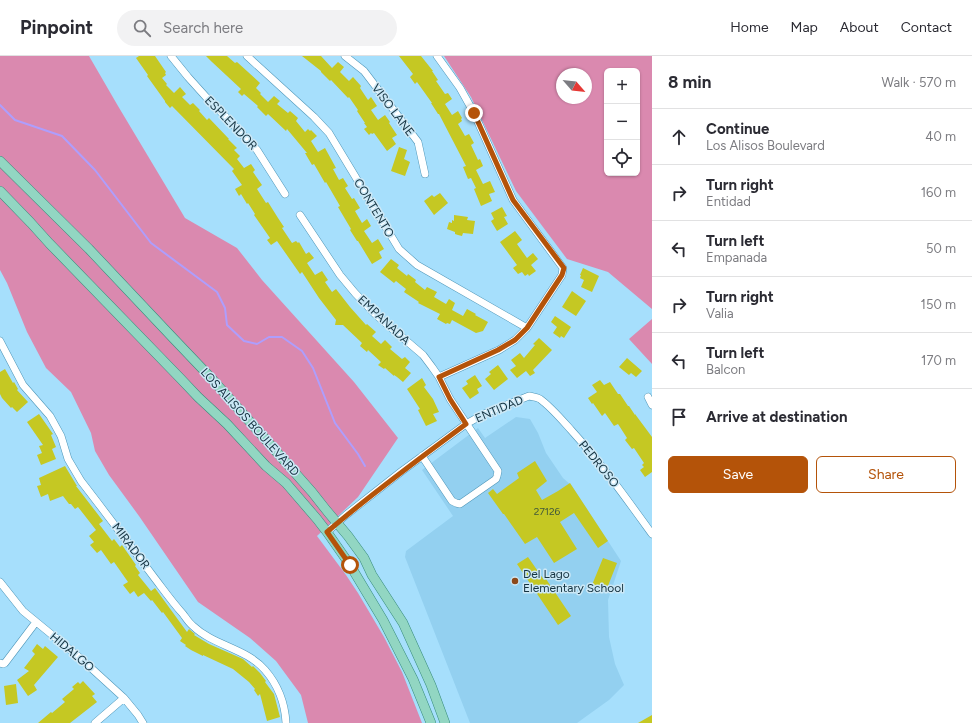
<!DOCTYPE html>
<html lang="en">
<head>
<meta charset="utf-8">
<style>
  body { margin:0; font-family:Figtree,sans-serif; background:#f2f2f3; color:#2b2b33 }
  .controls { position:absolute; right:12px; top:12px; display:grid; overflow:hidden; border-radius:6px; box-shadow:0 1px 3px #0004 }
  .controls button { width:36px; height:36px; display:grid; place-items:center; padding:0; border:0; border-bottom:1px solid #e1e1e2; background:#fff; color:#2b2b33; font:20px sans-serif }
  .compass { position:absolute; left:556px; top:12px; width:36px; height:36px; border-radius:50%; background:#fff; box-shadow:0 1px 3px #0004; rotate:118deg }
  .stop { position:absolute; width:12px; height:12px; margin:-9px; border:3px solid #b45309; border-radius:50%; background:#fff }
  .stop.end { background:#b45309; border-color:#fff; box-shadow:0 1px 4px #0008 }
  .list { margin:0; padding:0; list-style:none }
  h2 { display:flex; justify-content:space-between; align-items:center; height:52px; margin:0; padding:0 16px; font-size:17px }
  h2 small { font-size:13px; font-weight:400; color:#7c7c81 }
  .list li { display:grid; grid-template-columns:26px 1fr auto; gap:12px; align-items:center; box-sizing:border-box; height:56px; padding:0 16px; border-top:1px solid #e1e1e2 }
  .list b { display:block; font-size:15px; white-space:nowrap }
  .list p { margin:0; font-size:13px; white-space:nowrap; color:#7c7c81 }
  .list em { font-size:13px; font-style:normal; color:#7c7c81 }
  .actions { display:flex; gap:8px; padding:12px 16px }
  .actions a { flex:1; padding:9px 0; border:1px solid #b45309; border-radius:6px; text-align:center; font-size:14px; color:#b45309 }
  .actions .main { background:#b45309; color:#fff }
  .icon { flex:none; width:22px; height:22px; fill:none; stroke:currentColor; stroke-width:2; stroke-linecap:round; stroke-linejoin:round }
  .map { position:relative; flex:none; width:652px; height:667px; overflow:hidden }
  header { display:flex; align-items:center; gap:24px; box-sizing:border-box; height:56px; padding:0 20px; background:#fff; border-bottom:1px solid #e1e1e2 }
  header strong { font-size:19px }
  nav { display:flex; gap:22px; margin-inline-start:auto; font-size:14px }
  .search { width:280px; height:36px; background:#f2f2f3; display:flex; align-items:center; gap:10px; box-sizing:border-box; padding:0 14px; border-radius:22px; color:#7c7c81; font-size:15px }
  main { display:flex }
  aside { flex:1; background:#fff }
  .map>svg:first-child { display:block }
  .built { fill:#93d0f0 }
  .green { fill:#da89af; fill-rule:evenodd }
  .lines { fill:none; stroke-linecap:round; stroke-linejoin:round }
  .stream { stroke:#ae9efd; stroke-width:2 }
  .building { fill:#c5c823 }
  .minor-casing { stroke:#4e96b8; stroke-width:8 }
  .major-casing { stroke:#378b7b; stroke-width:10 }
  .minor { stroke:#fff; stroke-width:7 }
  .major { stroke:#92d6c2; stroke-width:9 }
  .route { stroke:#b45309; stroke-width:5 }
  .poi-dot { fill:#8c491b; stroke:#cce8f6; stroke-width:1.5 }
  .labels { text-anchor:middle; stroke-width:3; stroke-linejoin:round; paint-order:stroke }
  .number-label { font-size:10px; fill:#41583a }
  .street-label { font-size:12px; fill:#153341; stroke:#cce8f6 }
  .poi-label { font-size:12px; fill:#153341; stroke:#cce8f6; text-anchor:start }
</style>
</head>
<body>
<header>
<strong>Pinpoint</strong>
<div class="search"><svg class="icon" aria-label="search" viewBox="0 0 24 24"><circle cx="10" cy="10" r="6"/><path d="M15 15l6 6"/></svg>Search here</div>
<nav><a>Home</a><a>Map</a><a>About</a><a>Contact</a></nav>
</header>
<main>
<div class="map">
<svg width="652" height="667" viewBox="0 0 652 667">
  <rect width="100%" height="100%" fill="#a6dffc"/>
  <path class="built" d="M516,361L530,363L538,377L546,397L563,422L572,430L621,505L608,544L609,581L615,608L624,629L609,644L577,667H470L405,501L406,495L453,460L422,414L478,372L485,382Z"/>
  <path class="green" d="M0,0H89L118,50L185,162L237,192L262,224L354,326L398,382L358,441L317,480L346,519L358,537L384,581L402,616L422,667H308L301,639L276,605L250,582L198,546L139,460L109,419L95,395L91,377L71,336L46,312L27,276L7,227L0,214Z
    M444,0H652V253L608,216L567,203L516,135L471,41ZM607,15H637V117H607ZM562,18H586V42H562Z
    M652,263V308L629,283Z"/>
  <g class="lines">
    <path class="stream" d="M0,49L15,64L62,80L95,114L151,187L217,236L225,252L227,269L244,285L257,288L269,281H282L302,295L313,312L335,367L358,398L365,410"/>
  </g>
  <path class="building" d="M139,0H155L166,16L165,17L166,19L162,22L167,28L166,29L174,37L180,31L186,38L182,41L190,49L193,47L200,54L199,55L207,64L209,62L229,83H228L237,92L234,94L240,100L237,103L244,112L251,108L255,114L253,116L262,129L257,133L266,147L268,146L278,162L284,171L282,172L292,187L296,185L298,187L299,186L306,198L309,196L314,202L307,207L315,219L322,215L328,224L325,226L332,236L336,233L350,251L366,269L367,268L376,276L372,280L381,288L385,284L392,291L390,293L402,303L405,301L410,306L405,312L411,317L403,326L397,321L394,319V320L385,312L384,313L378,309L381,306L368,294L367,296L360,290L362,287L343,269H335L336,264L319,242L302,216L300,218L298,215L277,185L271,189L267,184L270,182L254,159L255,158L248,147L247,148L241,138L239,140L235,133L242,129L232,115L234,113L172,50L170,52L165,46V45L147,20L148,19L136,2Z
    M206,0H227L235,7L237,6L260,27L256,32L261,37L260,38L268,46L274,40L280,45L277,48L288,57L290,55L298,62L296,65L305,76L308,73L310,75L311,74L317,80L311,85L318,96L325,92L336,112L333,113L339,124L343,122L348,130L345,132L352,143L354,142L360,152L355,155L362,167L367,163L371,170L364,175L372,187L378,183L384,193L379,196L382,202L372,208L358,185H357L350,174L351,173L338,151L340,150L326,126L325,127L314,108L312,109L305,97H307L287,73L286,75L268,58L266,60L257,51L258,50L244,38L242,40L238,36L241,33L212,6Z
    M302,0H321L332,12L338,6L344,11L340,16L349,25L353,21L361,30L360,32L368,44L371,41L377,50L371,54L378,64L385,59L390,66L389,67L397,79L392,82L396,88L387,95L374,77L372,78L371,77L369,79L364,73L367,71L364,67H365L357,55L358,54L349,41L348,42L331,24L330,25L321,16V15Z
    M399,0H421L433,15H432L438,24L436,25L445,38L448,37L452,43L445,48L452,59L458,55L462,62L461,63L462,65L458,68L465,80L469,78L474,87L471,89L478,104L480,103L483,110L476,114L483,128L490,125L495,136L489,138L492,145L481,150L474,133L476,132L471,122L468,123L463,111L466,110L439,58H438L431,47H432L417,26L415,28L410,21L413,18Z
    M399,91L407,94L404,103L410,106L405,120L391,115Z
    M440,137L448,147L434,159L424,145L432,139L434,141Z
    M502,151L507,160L504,161L508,168L497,175L491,165L494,163L491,157Z
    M454,159L468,161L467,164L475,165L473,178L463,177L462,180L458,179L455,178V176L447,173L449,166L452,167V164L454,165Z
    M515,175L522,184L517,188L527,202L533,197L538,203L531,209L536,215L529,220L528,218L525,220L522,216L518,218L513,212L517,209L500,186Z
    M391,203L399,209L397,212L407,220L408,218L416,224L415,226L425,234L427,231L437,236L434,241L446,248L449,243L455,247L452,254L463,260L467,253L476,258L475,259L488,266L483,275L476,277L452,264L450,268L447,267L446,268L437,263L440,258L418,247L419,246L404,236L406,233L396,225L394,227L380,216Z
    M583,212L599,220L592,236L581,231L584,224L580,222L581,219H580Z
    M572,235L586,245L576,260L562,251Z
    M555,260L571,271L564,282L561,280L560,282L553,277L557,271L551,266Z
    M539,282L552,294L533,314L535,317L530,320L526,315L517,322L510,314L516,310L511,304L520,297L524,302L535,289L533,288Z
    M627,302L642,315L636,321L631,317L629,319L619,311Z
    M498,309L508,323L494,334L485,323L491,318L489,316Z
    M5,313L13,327L14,326L18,333L17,334L28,346L17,356L12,351L11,352L2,342L0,338V316Z
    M475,319L482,330L477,333L479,337L470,343L462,332L468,328L466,325Z
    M422,322L426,329L424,331L433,343L439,356L433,358L437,365L426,370L418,354L420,353L407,333Z
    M600,324L604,329L610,326L618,338H620L628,350H629L635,359V358L652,381V416L645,421L640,414L644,411L642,409L644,407L634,392L632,393L625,384L627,382L618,368L614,370L605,357L602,360L593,347L592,348L588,342L597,336L592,329Z
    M39,358L53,378L51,379L56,391L52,393L56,403L41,409L37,399L42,397L39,390L43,389L27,366Z
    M535,405L547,425L536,434L542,444L558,435L570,427L608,485L598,492L574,457L560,466L577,493L554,507L537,481L525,488L504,458H503L488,437L493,433L497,438L519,422L517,417Z
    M65,410L77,430H76L103,465L99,468L112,485L114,483L120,491L122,489L136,509L135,510L140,517L138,519L151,535L155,532L187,576L189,573L195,578L194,579L209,588L243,603L252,611L253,610L260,617L266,625L265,626L274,638L280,661L267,665L260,638L258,640L254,634L255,633L249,626L233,613L203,599V600L191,594L185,590L186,589L180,585L182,582L163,556L162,557L152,544L151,545L144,537L138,541L134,535L130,538L123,529L128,526L114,506L111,508L101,494L97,497L90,489L94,486L89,480L96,474L78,451L75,453L71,448H69L63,440L50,445L48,438L41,441L37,430L41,429L39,422Z
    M528,501L544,524L546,523L571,560L558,569L517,508Z
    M603,502L617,507L606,535L592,529Z
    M37,588L43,593L45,590L58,601L34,629L37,634L28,640L17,624L29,615L24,612L35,598L32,595Z
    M83,625L95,638L92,640L97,646L70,667H38L51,656L52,657L65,646L62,643L74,633L72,631L78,626L80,628Z
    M16,628L18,647L6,649L4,630Z
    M652,659V667H638Z"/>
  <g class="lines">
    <g class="minor-casing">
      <path id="minor" d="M171,0L188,21L206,41L230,65L257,94L285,138
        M247,0L314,61L329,77L399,193L417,209L527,272
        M345,0L364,15L418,86L425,118
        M437,0L460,32L474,57L513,144L563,212L562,219L527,272L515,284L499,294L439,321
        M300,159L340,219L355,237L375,258L423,299L432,311L439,321L450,343L498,415L497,420L496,423L460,448L456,447L452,445L422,400
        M0,285L23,329L50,360L61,380L68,403L81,425C105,456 129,488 153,520C163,533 172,546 183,558C186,562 189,567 193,570C214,590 246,592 265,614C278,629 285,648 286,667
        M648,341L652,349
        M327,476L346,459L402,415L466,368L484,358L529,340C533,341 537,341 540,343C551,351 562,364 571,374C601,407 626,442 652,478
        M0,526L23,555L79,601L124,642L138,659L143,667
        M0,607L3,608L5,607L36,566
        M95,667L124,642"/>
    </g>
    <g class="major-casing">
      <path id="major" d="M0,105L89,193L173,282L213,324L312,436L327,455L348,480L364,502L372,519L403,567L431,629L445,667
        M0,135L31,167L49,187L180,322L198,341L227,368L266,410L286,427L317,463L327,476L350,509L383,564L413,623L431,667"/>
    </g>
    <use href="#minor" class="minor"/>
    <use href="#major" class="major"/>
  </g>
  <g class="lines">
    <path class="route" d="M350,509L327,476C372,437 419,403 466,368L450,343L439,321L498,294L515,284L527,272L562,219L564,212L513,144L474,57"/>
  </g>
  <circle class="poi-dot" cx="515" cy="525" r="4"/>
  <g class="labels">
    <g class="number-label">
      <text x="547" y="459">27126</text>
    </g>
    <g class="street-label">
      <text transform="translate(393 54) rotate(53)" y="4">VISO LANE</text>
      <text transform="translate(231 67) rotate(46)" y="4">ESPLENDOR</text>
      <text transform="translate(374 152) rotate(59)" y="4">CONTENTO</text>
      <text transform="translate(384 264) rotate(43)" y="4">EMPANADA</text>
      <text transform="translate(499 353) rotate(-23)" y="4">ENTIDAD</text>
      <text transform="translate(250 366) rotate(48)" y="4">LOS ALISOS BOULEVARD</text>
      <text transform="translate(599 408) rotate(51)" y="4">PEDROSO</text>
      <text transform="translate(131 490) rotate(53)" y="4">MIRADOR</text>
      <text transform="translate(72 596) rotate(40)" y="4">HIDALGO</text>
    </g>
    <g class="poi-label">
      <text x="523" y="522">Del Lago<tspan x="523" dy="14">Elementary School</tspan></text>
    </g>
  </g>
</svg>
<div class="controls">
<button>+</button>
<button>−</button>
<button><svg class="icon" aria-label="locate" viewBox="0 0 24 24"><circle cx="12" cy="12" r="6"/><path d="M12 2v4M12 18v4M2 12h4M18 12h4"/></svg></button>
</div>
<svg class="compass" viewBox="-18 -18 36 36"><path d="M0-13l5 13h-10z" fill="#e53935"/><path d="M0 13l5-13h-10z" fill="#7c7c81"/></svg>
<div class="stop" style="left:350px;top:509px"></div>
<div class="stop end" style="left:474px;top:57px"></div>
</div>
<aside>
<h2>8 min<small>Walk · 570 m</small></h2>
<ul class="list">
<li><svg class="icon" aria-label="ahead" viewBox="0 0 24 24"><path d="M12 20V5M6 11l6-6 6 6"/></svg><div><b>Continue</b><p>Los Alisos Boulevard</p></div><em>40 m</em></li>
<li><svg class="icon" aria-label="right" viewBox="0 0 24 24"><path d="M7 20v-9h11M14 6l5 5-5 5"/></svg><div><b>Turn right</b><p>Entidad</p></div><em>160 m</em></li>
<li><svg class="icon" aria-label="left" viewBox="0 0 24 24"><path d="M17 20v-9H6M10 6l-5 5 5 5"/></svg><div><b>Turn left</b><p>Empanada</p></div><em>50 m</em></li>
<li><svg class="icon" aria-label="right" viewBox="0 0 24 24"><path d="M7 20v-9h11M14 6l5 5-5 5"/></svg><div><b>Turn right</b><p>Valia</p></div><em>150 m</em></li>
<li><svg class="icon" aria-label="left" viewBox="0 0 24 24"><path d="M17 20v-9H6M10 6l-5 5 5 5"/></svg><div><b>Turn left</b><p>Balcon</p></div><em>170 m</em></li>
<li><svg class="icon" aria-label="arrive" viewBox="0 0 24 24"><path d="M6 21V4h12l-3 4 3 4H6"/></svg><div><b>Arrive at destination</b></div></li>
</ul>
<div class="actions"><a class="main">Save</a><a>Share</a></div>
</aside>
</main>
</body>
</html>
